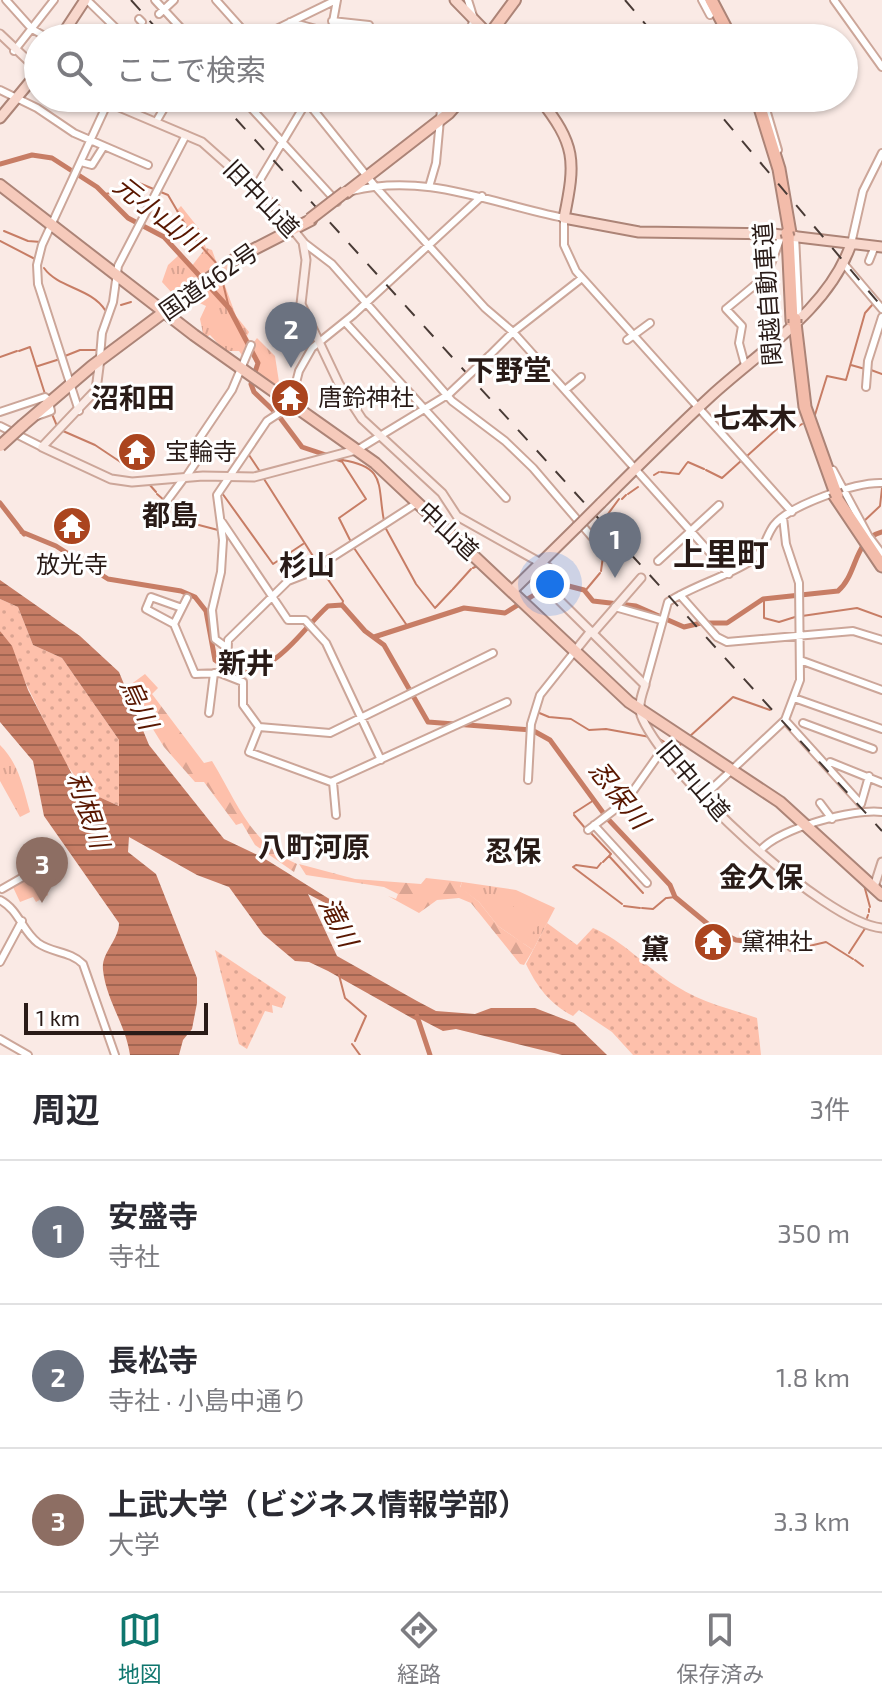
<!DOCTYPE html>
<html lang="ja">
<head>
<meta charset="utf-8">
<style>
  body { margin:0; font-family:"Exo 2","Noto Sans JP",sans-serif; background:#f7f7f7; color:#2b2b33 }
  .scale { position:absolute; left:24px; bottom:20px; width:184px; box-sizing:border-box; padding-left:8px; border:4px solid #291b17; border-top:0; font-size:22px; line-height:28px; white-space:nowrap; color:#291b17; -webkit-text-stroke:6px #fff; paint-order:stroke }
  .you { position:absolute; left:550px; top:584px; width:28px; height:28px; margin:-20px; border:6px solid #fff; border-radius:50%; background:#1a73e8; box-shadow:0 0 0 12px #1a73e833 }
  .badge { display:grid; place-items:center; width:52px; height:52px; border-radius:50%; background:#0f766e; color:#fff; font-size:26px; font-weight:700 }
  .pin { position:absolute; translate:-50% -66px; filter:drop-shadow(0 2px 4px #0008) }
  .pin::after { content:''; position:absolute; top:42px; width:28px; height:24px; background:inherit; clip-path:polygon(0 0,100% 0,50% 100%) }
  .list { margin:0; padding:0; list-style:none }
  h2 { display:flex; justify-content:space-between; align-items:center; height:104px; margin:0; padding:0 32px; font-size:34px }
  h2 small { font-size:26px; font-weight:400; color:#7c7c81 }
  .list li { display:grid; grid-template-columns:52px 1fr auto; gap:24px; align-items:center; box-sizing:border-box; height:144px; padding:0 32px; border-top:2px solid #e1e1e2 }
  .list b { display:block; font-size:30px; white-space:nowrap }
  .list p { margin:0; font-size:26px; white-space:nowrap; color:#7c7c81 }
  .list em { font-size:26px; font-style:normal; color:#7c7c81 }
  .icon { flex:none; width:44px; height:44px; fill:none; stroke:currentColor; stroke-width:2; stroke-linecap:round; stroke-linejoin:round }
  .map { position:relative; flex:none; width:882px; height:1055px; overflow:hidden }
  .search { position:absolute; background:#fff; box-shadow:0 2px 6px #0004; left:24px; right:24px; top:24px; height:88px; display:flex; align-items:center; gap:20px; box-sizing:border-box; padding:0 28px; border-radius:44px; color:#7c7c81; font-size:30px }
  .sheet { height:536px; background:#fff }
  nav { display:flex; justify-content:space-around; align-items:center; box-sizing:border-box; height:112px; border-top:2px solid #e1e1e2; background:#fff; font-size:22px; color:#7c7c81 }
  nav a { display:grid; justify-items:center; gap:4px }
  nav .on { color:#0f766e }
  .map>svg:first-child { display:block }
  .grass { fill:url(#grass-dots) }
  .forest { fill:url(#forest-firs) }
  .park { fill:url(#park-tufts) }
  .pitch { fill:#fec0ab }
  .water { fill:url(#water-rules) }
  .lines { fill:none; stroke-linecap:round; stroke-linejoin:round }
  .stream { stroke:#c77d65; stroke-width:2 }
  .river { stroke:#c77d65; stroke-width:5 }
  .tertiary-casing { stroke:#cca699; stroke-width:10 }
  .secondary-casing { stroke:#cca699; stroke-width:11 }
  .primary-casing { stroke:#ac8477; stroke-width:13 }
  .trunk-casing { stroke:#ac8477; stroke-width:14 }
  .motorway-casing { stroke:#ac8477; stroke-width:15 }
  .tertiary { stroke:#fff; stroke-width:6 }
  .secondary { stroke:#fbebe6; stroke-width:7 }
  .primary { stroke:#f8d7cc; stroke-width:9 }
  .trunk { stroke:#f6cabb; stroke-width:10 }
  .motorway { stroke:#f3bcaa; stroke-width:11 }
  .rail { stroke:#493b36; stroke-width:2; stroke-dasharray:14 14; stroke-linecap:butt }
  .tertiary-bridge-casing { stroke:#cca699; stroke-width:10; stroke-linecap:butt }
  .primary-bridge-casing { stroke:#ac8477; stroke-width:13; stroke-linecap:butt }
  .trunk-bridge-casing { stroke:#ac8477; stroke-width:14; stroke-linecap:butt }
  .motorway-bridge-casing { stroke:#ac8477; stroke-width:15; stroke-linecap:butt }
  .tertiary-bridge { stroke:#fff; stroke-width:6 }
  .primary-bridge { stroke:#f8d7cc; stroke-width:9 }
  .trunk-bridge { stroke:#f6cabb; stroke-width:10 }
  .motorway-bridge { stroke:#f3bcaa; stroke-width:11 }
  .labels { text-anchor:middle; stroke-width:6; stroke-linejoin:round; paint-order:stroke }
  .street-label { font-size:24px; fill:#291b17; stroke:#fff }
  .poi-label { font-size:24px; fill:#291b17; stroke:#fff; text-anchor:start }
  .water-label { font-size:26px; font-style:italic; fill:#591700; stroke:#fff }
  .quarter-label { font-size:28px; font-weight:bold; fill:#291b17; stroke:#fff }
  .district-label { font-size:32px; font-weight:bold; fill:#291b17; stroke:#fff }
</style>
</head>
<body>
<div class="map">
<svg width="882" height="1055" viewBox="0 0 882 1055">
  <defs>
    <pattern id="grass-dots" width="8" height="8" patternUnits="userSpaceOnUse" patternTransform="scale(2)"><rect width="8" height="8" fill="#fec0ab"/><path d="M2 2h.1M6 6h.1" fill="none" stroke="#daa492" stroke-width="1.8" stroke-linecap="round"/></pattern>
    <pattern id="forest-firs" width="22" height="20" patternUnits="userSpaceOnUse" patternTransform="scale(2)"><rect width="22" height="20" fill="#fec0ab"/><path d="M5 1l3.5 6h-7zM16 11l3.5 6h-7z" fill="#daa492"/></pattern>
    <pattern id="park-tufts" width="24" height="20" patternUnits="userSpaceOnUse" patternTransform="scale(2)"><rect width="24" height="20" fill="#fec0ab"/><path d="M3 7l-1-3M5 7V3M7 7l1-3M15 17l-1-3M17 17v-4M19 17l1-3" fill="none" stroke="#daa492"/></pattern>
    <pattern id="water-rules" width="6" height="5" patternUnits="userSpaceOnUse" patternTransform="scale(2)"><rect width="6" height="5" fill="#c77d65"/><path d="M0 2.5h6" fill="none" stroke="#a26652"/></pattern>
  </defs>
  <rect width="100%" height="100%" fill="#faeae5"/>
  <path class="grass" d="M0,599L18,607L33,645L62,658L119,740V806L86,791L64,761L0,631Z
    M547,923L577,945L593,928C624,941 644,966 676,986C702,1003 729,1008 757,1018L761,1055H633L612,1032L579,1010L573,1016C550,1004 537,987 526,964Z
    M215,950L286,997L282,1008L272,1005L273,1013L265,1011L247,1049L239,1044Z"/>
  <path class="forest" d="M145,674L158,688L152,694L204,763L212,761C236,800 251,845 297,864L294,872L255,845L242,823L236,825L204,782H195L164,747L130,692V685Z
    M299,864L355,879L421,884L426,878L462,882L460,887L479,902L498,926L533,950L524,965L520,964L471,903L459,898L437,900L419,913L388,896L396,899L398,894L384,887L306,875Z"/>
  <path class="park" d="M181,206L200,230L206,248L212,250L236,316L249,332L247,336L251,343L244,358L239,351H225L210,335L204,338L200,319L206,306L191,299V293H172L162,282L168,265L179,255L191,267L205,249C193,238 184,226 176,211Z
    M257,338L275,356L281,395L256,377L259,364L251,346Z
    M0,745C19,764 23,787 30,812L20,817L0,781Z
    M462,882L516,890L555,908L533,950L498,926L479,902L460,888Z"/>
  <path class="pitch" d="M35,870L42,875L48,895L36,902L33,897L20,902L12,885Z
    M498,892L513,907L519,900L543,920L523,944L500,925L502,922L485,906Z"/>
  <path class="water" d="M0,580L80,636L119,672L149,745L224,839L262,857L331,900L329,905L308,894L337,956L417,1001L436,1011L475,1014L491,1008H535L574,1023L607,1055H562L456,1029L443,1031L420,1019L417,1021L328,971L309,962L295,961L263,934L229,887L197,875L129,837L128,852L156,874L197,978V1003L192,1029L183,1040L179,1055H130C126,1025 106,1000 103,970C101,953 119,940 119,923L44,816L33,761L0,722V631L12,646L28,690L75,780L86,791L119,806V740L62,658L33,645L18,607L0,599Z"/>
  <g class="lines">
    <path class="stream" d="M105,194L128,190L139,183L168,195L192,236L218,265
      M4,231L28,241L41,242
      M0,241L35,259
      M44,268C58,288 91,288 105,310L109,309
      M221,275L229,308
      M121,305L131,302
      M19,351L30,347L45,394
      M65,356L80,350H97
      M0,357L17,351
      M851,365L865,369
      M38,366L60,359
      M871,370L882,374
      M52,414L57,426
      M814,418L827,376L846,380L865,313L873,304
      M63,431L95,445L134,471
      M247,452L261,473
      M747,456L787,420L794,429L802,424
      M341,460L366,499L339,518L354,548L408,627
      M342,460C387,467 377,485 384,521
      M688,462L704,469
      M706,470L722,478L742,460
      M661,472L679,474L687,463
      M654,475L659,472
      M264,479L318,564
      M149,484L156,492
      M222,493L273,564L303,544
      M157,494L165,501
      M628,494L638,487
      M622,499L626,495
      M168,504L195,524L218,530
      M605,518L619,499
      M601,522L597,528L604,549L601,571
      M862,523L880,506L882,488
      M385,527L416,584L435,608
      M320,568L343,601L342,605
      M473,568L479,565
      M453,589L471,569
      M585,591L600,573
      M763,599V600
      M764,601V618L779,622L795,617
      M436,607L452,590
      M802,616L857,608L882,617
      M537,712L549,717L571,719L589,730L606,729L650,737
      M656,737L675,748L685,742
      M689,737L733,697L770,710
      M592,801L593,800
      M574,813L591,802
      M574,815L585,828
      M589,831L611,854L603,862
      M609,856L643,893
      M601,863L597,868L576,865L573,867L622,904
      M864,885L870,907
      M667,898L675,897
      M624,906L640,908
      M642,908L653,909L666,898
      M869,912V909
      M867,918L868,915
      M763,943L805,947L826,942L853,959
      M849,953L866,927
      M855,960L863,966
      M339,975L345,998L366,1016L355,1041
      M352,1044L360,1055"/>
    <path class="river" d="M0,164L32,155L52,158L97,187L128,218L164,237L229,308L258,363L251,384L254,392L278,415L302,447L341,460
      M0,503L24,534
      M22,532L56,546L108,579L181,591L195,597L206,611L215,660L230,671C278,675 297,634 328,606L342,605L365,631L384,645L428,722L532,730L550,740L607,818L670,885L675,897L715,930L736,940L763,943
      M374,637L464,608L505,613L534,595L549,581L584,590L593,601L636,606L684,627L701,623H727L763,599L838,591C858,574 853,540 882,532
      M417,1016L430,1055"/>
    <g class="tertiary-casing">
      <path id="tertiary" d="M6,0L32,29L48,38
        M87,0L126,38
        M155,0L190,38
        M216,0L250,38
        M702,0L710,15
        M834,0L882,67
        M159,14L174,0
        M139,19L142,22
        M332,21L369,25
        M290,22L331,33
        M258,38L336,0
        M330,38L337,0
        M467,38L474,19L468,0
        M14,51L54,0
        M0,90L37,108L74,133L148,165
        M242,98L337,202
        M304,98L374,185L485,308L513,332L729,574
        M763,99L778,150
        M156,122L170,98
        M81,162L92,165L104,146
        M429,187L436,163L442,98
        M255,188L307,101
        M352,191C425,172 493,204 564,218V245L576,271L792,512
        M795,235L799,320
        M303,242L332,264L452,401L505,441L533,468L592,537
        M851,244L863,191L882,153
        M869,261L875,246
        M843,263L882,309
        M345,322L506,498
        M627,340L650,323
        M489,356L513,332L582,278
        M100,357L102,333L113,302L118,266L186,135
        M745,365L739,343L742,326L726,309L767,275L782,234
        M866,387L868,361L882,317
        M565,390L581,377
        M79,411L38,284L37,265L42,245L108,102
        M0,412L45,397L49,400
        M37,416L51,411L49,402
        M0,426L42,447
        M357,450L449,394
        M833,470L869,537
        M186,477L206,447L199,439L232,390L251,345
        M222,522L288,620H305L326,643L381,760
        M149,525L184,478
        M383,525L417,503
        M870,538L882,554
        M658,561L719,505
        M680,595L717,637L727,642L853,631L882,640
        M615,607L661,620
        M182,608L151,597L146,609L174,624L195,674L220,673L243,682V705L259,727L249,752L331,782L507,702
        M174,624L187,598
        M226,647L215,639L212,610L221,572L223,540L217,495L267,421L290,406L299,371L312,348L353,315L482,196
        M800,660L882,690
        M227,675L228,640L288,581L306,574L383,525
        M645,685L668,602C694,585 724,578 751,561C764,553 765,537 774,525C790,505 856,482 882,483
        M794,698L882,729
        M209,713L214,673
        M785,720L861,804L869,776
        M803,723L873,749
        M259,727L330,733L493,653
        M830,762L882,783
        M528,780L531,724L540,695L575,651
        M333,782L336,815
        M703,797L785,720L800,680L799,583L786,544L783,517
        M820,803L832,819
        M594,825L647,883
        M588,830L626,801L662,750
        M760,851C777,829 854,808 882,812
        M2,889L23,877
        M0,900C19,910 22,931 38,943C52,953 70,951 83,964L115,1055
        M791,947L792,945
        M0,962L22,921
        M0,1039L28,1055"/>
    </g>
    <g class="secondary-casing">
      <path id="secondary" d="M0,34L38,70
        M137,38L141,27
        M98,98L202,142L274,206L303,242L306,260L301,304L339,384L362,419L442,493L457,516L548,567L556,597L645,685C642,694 638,705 641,715C662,771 824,923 882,928
        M100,359L96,390L42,447L111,479L132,482L203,476L254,477L356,450
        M593,633L641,578
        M575,651L591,631
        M874,887L882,862"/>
    </g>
    <g class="primary-casing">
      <path id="primary" d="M455,0L492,38
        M60,38L85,0
        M539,98C576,145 576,160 564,218L639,232L773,234L882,247
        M0,118L38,72
        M601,503C637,467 673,431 711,396C760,351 829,309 851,244
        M512,591L577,527"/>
    </g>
    <g class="trunk-casing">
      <path id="trunk" d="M487,38L515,0
        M0,185L194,335L375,463L629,702L780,802L882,895
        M346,193L449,113L462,98
        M23,425L92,366L235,259L311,220"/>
    </g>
    <g class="motorway-casing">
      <path id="motorway" d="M711,0L731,38
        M757,98L779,169L790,233
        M788,237L792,321
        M795,323L805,407L835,491
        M835,496L882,566"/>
    </g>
    <use href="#tertiary" class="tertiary"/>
    <use href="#secondary" class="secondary"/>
    <use href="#primary" class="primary"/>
    <use href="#trunk" class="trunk"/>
    <use href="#motorway" class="motorway"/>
    <path class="rail" d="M131,0L165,38
      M625,0L657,38
      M217,98L882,831
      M706,98L882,307"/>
    <g class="tertiary-bridge-casing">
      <path id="tertiary-bridge" d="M450,393L489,356"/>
    </g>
    <g class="primary-bridge-casing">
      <path id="primary-bridge" d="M577,527L601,503"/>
    </g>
    <g class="trunk-bridge-casing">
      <path id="trunk-bridge" d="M310,219L345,192
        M0,446L23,425"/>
    </g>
    <g class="motorway-bridge-casing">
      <path id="motorway-bridge" d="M787,233L788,237
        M795,319V323
        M835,491L837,495"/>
    </g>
    <use href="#tertiary-bridge" class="tertiary-bridge"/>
    <use href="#primary-bridge" class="primary-bridge"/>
    <use href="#trunk-bridge" class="trunk-bridge"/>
    <use href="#motorway-bridge" class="motorway-bridge"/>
  </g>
  <defs>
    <g id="temple-disc" transform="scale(2)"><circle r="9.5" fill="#ab451f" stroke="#fff"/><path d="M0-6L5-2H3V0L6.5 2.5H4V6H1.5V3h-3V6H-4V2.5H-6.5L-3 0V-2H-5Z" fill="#fff"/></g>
  </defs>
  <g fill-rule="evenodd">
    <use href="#temple-disc" x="290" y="398"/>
    <use href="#temple-disc" x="137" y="452"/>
    <use href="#temple-disc" x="72" y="526"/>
    <use href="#temple-disc" x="713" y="942"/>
  </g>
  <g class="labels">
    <g class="street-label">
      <text transform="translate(261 199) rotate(46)" y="8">旧中山道</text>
      <text transform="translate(209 282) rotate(-35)" y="8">国道462号</text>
      <text transform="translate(768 294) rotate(-94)" y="8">関越自動車道</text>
      <text transform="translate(448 531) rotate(43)" y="8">中山道</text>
      <text transform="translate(693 781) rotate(49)" y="8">旧中山道</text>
    </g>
    <g class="poi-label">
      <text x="318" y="406">唐鈴神社</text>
      <text x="165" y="460">宝輪寺</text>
      <text x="72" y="573" text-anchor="middle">放光寺</text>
      <text x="741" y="950">黛神社</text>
    </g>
    <g class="water-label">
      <text transform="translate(158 214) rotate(38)" y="9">元小山川</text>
      <text transform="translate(139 704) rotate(65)" y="9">烏川</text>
      <text transform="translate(619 795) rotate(51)" y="9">忍保川</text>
      <text transform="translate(88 810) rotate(71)" y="9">利根川</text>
      <text transform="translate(338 922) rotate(63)" y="9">滝川</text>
    </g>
    <g class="quarter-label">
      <text x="509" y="380">下野堂</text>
      <text x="133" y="408">沼和田</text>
      <text x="755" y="428">七本木</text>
      <text x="170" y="525">都島</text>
      <text x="307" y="575">杉山</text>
      <text x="246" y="673">新井</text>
      <text x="314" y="857">八町河原</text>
      <text x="513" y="861">忍保</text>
      <text x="761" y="887">金久保</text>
      <text x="655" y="959">黛</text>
    </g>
    <g class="district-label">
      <text x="721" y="566">上里町</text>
    </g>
  </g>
</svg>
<div class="scale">1 km</div>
<div class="you"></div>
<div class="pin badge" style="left:615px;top:578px;background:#6b7280">1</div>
<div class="pin badge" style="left:291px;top:368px;background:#6b7280">2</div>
<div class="pin badge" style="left:42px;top:903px;background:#8d6e63">3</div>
<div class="search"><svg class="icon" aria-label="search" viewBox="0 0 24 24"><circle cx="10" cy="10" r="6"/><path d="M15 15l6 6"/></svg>ここで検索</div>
</div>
<section class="sheet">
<h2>周辺<small>3件</small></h2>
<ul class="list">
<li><span class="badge" style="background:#6b7280">1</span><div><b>安盛寺</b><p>寺社</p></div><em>350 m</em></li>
<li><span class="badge" style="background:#6b7280">2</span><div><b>長松寺</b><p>寺社 · 小島中通り</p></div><em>1.8 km</em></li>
<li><span class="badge" style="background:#8d6e63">3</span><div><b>上武大学（ビジネス情報学部）</b><p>大学</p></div><em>3.3 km</em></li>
</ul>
</section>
<nav>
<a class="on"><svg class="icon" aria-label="map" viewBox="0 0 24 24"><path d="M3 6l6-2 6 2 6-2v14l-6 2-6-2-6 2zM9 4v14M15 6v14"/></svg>地図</a>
<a><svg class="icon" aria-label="directions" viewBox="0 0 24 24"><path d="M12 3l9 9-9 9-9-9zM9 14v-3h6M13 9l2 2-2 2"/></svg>経路</a>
<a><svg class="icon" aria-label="saved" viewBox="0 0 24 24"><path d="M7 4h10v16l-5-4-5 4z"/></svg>保存済み</a>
</nav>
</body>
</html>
